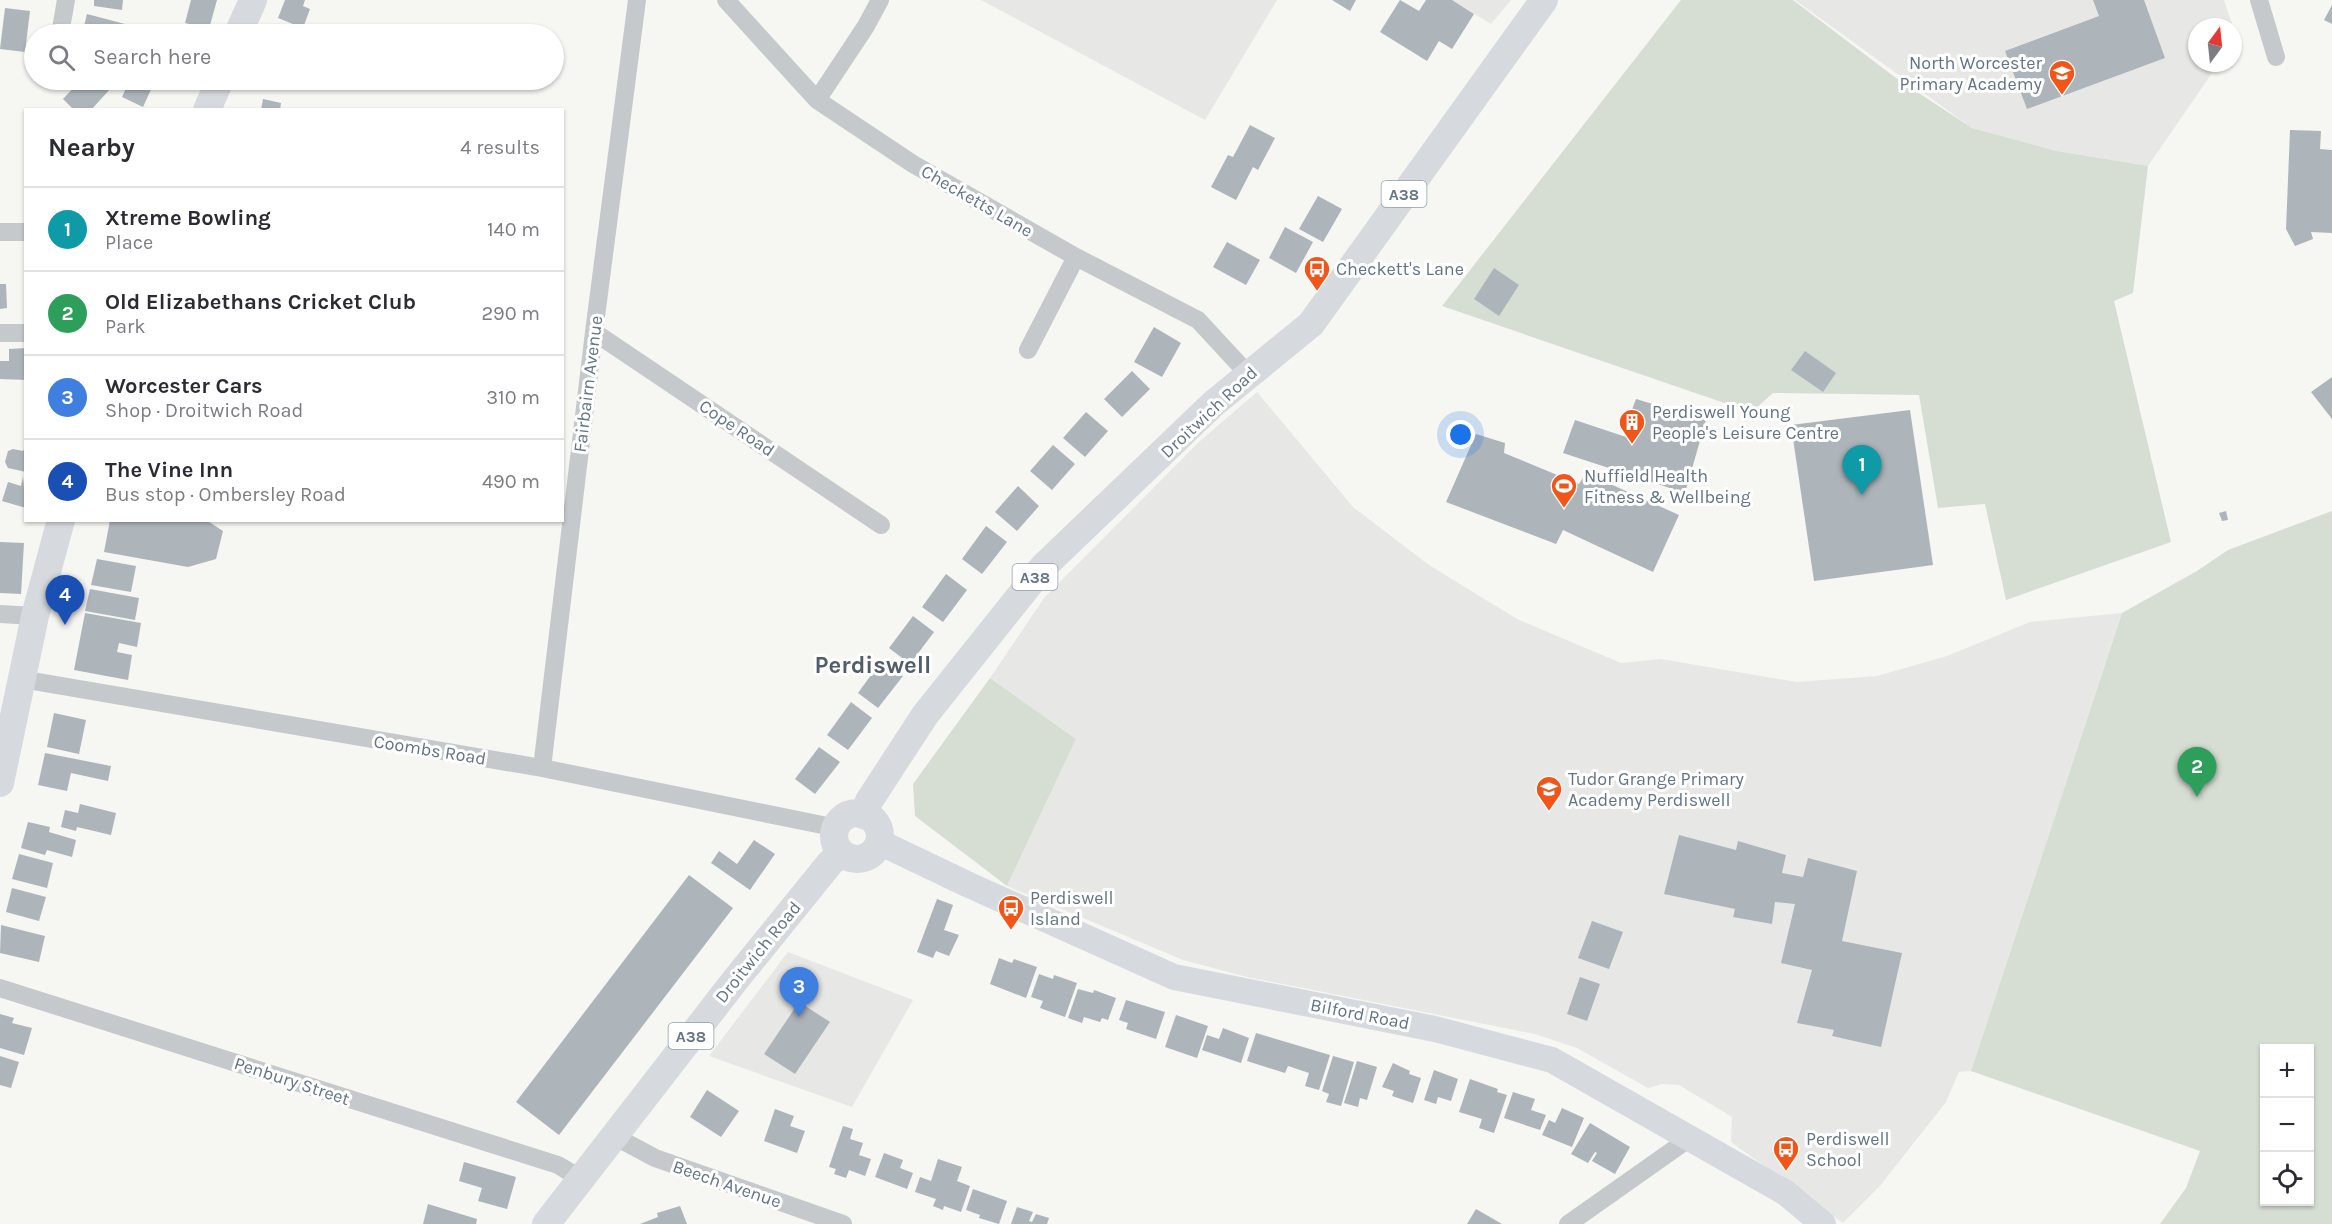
<!DOCTYPE html>
<html lang="en">
<head>
<meta charset="utf-8">
<style>
  body { margin:0; font-family:Karla,sans-serif; background:#f7f7f7; color:#2b2b33 }
  .controls { position:absolute; right:18px; bottom:18px; display:grid; overflow:hidden; border-radius:0px; box-shadow:0 2px 4px #0004 }
  .controls button { width:54px; height:54px; display:grid; place-items:center; padding:0; border:0; border-bottom:2px solid #e1e1e2; background:#fff; color:#2b2b33; font:30px sans-serif }
  .compass { position:absolute; left:2188px; top:18px; width:54px; height:54px; border-radius:50%; background:#fff; box-shadow:0 2px 4px #0004; rotate:15deg }
  .you { position:absolute; left:1461px; top:435px; width:21px; height:21px; margin:-15px; border:4px solid #fff; border-radius:50%; background:#1a73e8; box-shadow:0 0 0 9px #1a73e833 }
  .badge { display:grid; place-items:center; width:39px; height:39px; border-radius:50%; background:#d93025; color:#fff; font-size:20px; font-weight:700 }
  .pin { position:absolute; translate:-50% -50px; filter:drop-shadow(0 2px 3px #0008) }
  .pin::after { content:''; position:absolute; top:32px; width:21px; height:18px; background:inherit; clip-path:polygon(0 0,100% 0,50% 100%) }
  .list { margin:0; padding:0; list-style:none }
  h2 { display:flex; justify-content:space-between; align-items:center; height:78px; margin:0; padding:0 24px; font-size:26px }
  h2 small { font-size:20px; font-weight:400; color:#7c7c81 }
  .list li { display:grid; grid-template-columns:39px 1fr auto; gap:18px; align-items:center; box-sizing:border-box; height:84px; padding:0 24px; border-top:2px solid #e1e1e2 }
  .list b { display:block; font-size:22px; white-space:nowrap }
  .list p { margin:0; font-size:20px; white-space:nowrap; color:#7c7c81 }
  .list em { font-size:20px; font-style:normal; color:#7c7c81 }
  .icon { flex:none; width:33px; height:33px; fill:none; stroke:currentColor; stroke-width:2; stroke-linecap:round; stroke-linejoin:round }
  .map { position:relative; flex:none; width:2332px; height:1224px; overflow:hidden }
  .search { position:absolute; background:#fff; box-shadow:0 2px 4px #0004; left:24px; top:24px; width:540px; height:66px; display:flex; align-items:center; gap:15px; box-sizing:border-box; padding:0 21px; border-radius:33px; color:#7c7c81; font-size:22px }
  .panel { position:absolute; background:#fff; box-shadow:0 2px 4px #0004; left:24px; top:108px; width:540px; height:414px; border-radius:0px }
  .map>svg:first-child { display:block }
  .built { fill:#e7e8e6 }
  .green { fill:#d6ded3; fill-rule:evenodd }
  .building { fill:#adb5bb }
  .lines { fill:none; stroke-linecap:round; stroke-linejoin:round }
  .street { stroke:#c5c9cc; stroke-width:18 }
  .secondary { stroke:#d6dadf; stroke-width:26 }
  .primary { stroke:#d6dadf; stroke-width:28 }
  .labels { text-anchor:middle; stroke-width:6; stroke-linejoin:round; paint-order:stroke }
  .shield { fill:#fff; stroke:#919eaa; stroke-width:1.5 }
  .shield-label { font-size:16px; font-weight:bold; fill:#627486 }
  .poi-label { font-size:18px; fill:#627486; stroke:#fff; text-anchor:start }
  .street-label { font-size:18px; fill:#627486; stroke:#fff }
  .district-label { font-size:24px; font-weight:bold; fill:#515e6a; stroke:#fff }
</style>
</head>
<body>
<div class="map">
<svg width="2332" height="1224" viewBox="0 0 2332 1224">
  <rect width="100%" height="100%" fill="#f6f6f2"/>
  <path class="built" d="M981,0H1277L1205,120Z
    M1452,0H1511L1491,24Z
    M1795,0H2224L2233,27H2197V63H2219L2148,166L2057,151L1972,128Z
    M1257,392L1353,507L1429,565L1517,619L1621,663L1661,659L1797,682L1877,676L1947,656L2030,622L2122,613L1971,1071L1959,1072L1946,1102L1879,1187L1843,1223L1731,1142L1732,1117L1679,1085L1662,1084L1648,1088L1577,1048L1535,1034L1247,977L1183,960L1007,886L1076,739L990,678L1044,598L1200,441Z
    M788,952L913,1000L852,1107L709,1056Z"/>
  <path class="green" d="M1681,0H1793L1896,78L1972,128L2057,151L2148,166L2133,293L2114,301L2171,542L2006,600L1985,504L1938,508L1919,395L1773,393L1754,410L1739,408L1442,306Z
    M2332,511V1224H2160L2186,1188L2200,1151L1971,1071L2122,613L2197,571L2228,550ZM2310,1048V1202H2264V1048Z
    M990,678L1076,739L1007,886L915,816L913,784Z"/>
  <path class="building" d="M94,0H123L122,10L94,6Z
    M191,0H217L209,29L185,23Z
    M285,0H305L303,6L310,9L303,28L278,18Z
    M1332,0H1356L1350,11Z
    M1400,0L1419,11L1426,0H1452L1474,14L1452,49L1439,41L1427,61L1380,32Z
    M2093,0H2144L2165,58L2027,109L2005,51L2099,16Z
    M2332,5V24L2324,20Z
    M5,8L30,11L25,52L0,49Z
    M87,14L144,29L142,34H101L102,30L84,26Z
    M81,80H102L111,88L91,110H74L63,99Z
    M130,80H141L153,85L143,107L122,97Z
    M267,80H296L293,88Z
    M263,99L281,103L280,110H261Z
    M1250,125L1275,138L1258,170L1253,167L1236,200L1211,187L1228,155L1233,157Z
    M2290,130L2321,131L2320,149L2332,150V233L2311,232L2313,239L2295,246L2286,229Z
    M1318,196L1342,209L1323,242L1299,229Z
    M1285,227L1313,242L1296,273L1269,258Z
    M1227,242L1260,260L1246,285L1213,267Z
    M1494,268L1519,285L1499,316L1474,299Z
    M0,284H6L7,308L0,309Z
    M1154,327L1181,343L1162,377L1134,362Z
    M26,348V380L0,379V361H9V349Z
    M1805,351L1836,373L1823,392L1791,370Z
    M1132,371L1150,389L1122,417L1104,399Z
    M2332,377V419L2311,392Z
    M1636,399L1706,420L1685,493L1563,453L1575,420L1626,437L1630,424L1627,423Z
    M1910,410L1933,565L1814,581L1791,425Z
    M1086,412L1108,431L1085,457L1063,438Z
    M1476,434L1505,443L1504,453L1579,484L1586,473L1679,515L1653,572L1563,530L1556,544L1446,502Z
    M1053,445L1075,464L1052,490L1030,471Z
    M26,446V472L8,468L5,462L8,451L13,449L23,451Z
    M23,477L26,508L2,501L8,482L21,486Z
    M1018,486L1039,506L1017,531L995,512Z
    M2226,511L2228,520L2222,521L2219,513Z
    M110,520H206L223,531L216,559L188,567L104,552Z
    M986,526L1007,542L982,574L962,559Z
    M0,542L24,543L21,594L0,593Z
    M97,559L136,566L131,592L91,585Z
    M946,574L967,590L943,622L922,607Z
    M90,589L139,598L135,620L85,611Z
    M85,613L141,623L137,647L119,643L117,652L132,655L128,680L74,670Z
    M913,616L934,632L910,664L889,648Z
    M882,660L903,676L878,708L858,693Z
    M851,702L872,718L848,750L827,735Z
    M54,713L86,720L79,754L47,747Z
    M819,747L840,762L815,794L795,779Z
    M45,753L111,766L108,781L71,773L67,791L38,785Z
    M80,804L116,813L111,835L77,827L76,831L61,827L65,810L78,813Z
    M28,822L50,827L49,832L76,840L72,857L47,850L45,855L21,848Z
    M1679,835L1736,850L1738,841L1786,855L1782,873L1803,877L1808,858L1857,871L1842,941L1902,953L1881,1047L1832,1036L1834,1030L1797,1023L1812,970L1781,963L1795,904L1775,902L1772,924L1733,917L1735,909L1664,894Z
    M754,840L775,854L750,890L711,863L719,851L737,864Z
    M19,854L53,863L47,888L12,879Z
    M689,875L733,908L559,1135L516,1102Z
    M12,888L46,897L39,921L6,912Z
    M937,899L953,905L944,930L959,935L949,956L936,951L933,958L917,952Z
    M1592,921L1623,932L1609,969L1578,958Z
    M1,925L45,936L39,962L0,953Z
    M999,958L1012,963L1014,959L1037,967L1026,998L990,984Z
    M1039,974L1053,979L1054,975L1077,983L1065,1017L1040,1008L1043,1001L1031,997Z
    M1580,977L1600,984L1587,1021L1567,1014Z
    M1078,989L1093,993L1094,990L1116,998L1108,1020L1102,1018L1100,1022L1084,1017L1082,1023L1068,1018Z
    M1126,1000L1165,1012L1156,1039L1126,1029L1128,1023L1119,1020Z
    M799,1002L830,1022L795,1074L764,1054Z
    M0,1014L14,1018L12,1023L32,1028L24,1055L0,1048Z
    M1176,1015L1208,1026L1197,1058L1165,1047Z
    M1223,1028L1249,1038L1241,1063L1202,1050L1207,1035L1219,1039Z
    M1256,1033L1330,1055L1319,1090L1305,1086L1309,1073L1288,1066L1285,1073L1247,1061Z
    M0,1056L19,1062L11,1088L0,1085Z
    M1333,1056L1354,1062L1341,1106L1326,1102L1329,1094L1322,1091Z
    M1357,1061L1377,1067L1367,1100L1360,1098L1358,1107L1344,1103Z
    M1393,1063L1410,1071L1409,1074L1421,1078L1413,1103L1392,1096L1394,1091L1382,1087Z
    M1434,1070L1458,1079L1451,1101L1438,1097L1436,1104L1424,1100Z
    M1470,1079L1498,1089L1497,1092L1507,1095L1494,1133L1479,1128L1482,1119L1459,1112Z
    M707,1090L739,1111L721,1137L690,1117Z
    M1513,1092L1535,1099L1531,1110L1546,1115L1540,1130L1504,1118Z
    M1562,1108L1584,1118L1572,1147L1542,1135L1549,1120L1555,1123Z
    M775,1109L794,1116L790,1126L805,1131L797,1153L764,1141Z
    M1590,1123L1630,1147L1615,1174L1592,1161L1597,1153L1595,1152L1588,1163L1571,1154Z
    M843,1126L853,1129L850,1139L863,1143L859,1155L871,1159L865,1176L849,1170L846,1178L834,1174L836,1169L829,1167Z
    M884,1153L903,1160L900,1168L913,1173L907,1189L875,1177Z
    M938,1159L962,1167L957,1181L970,1186L961,1212L944,1206L943,1210L933,1206L936,1199L915,1192L920,1177L931,1181Z
    M464,1162L516,1177L507,1209L478,1201L482,1188L459,1181Z
    M973,1189L1007,1201L999,1224L979,1218L980,1215L966,1210Z
    M428,1204L477,1219L476,1224H423Z
    M680,1206L687,1224H640L658,1217L657,1213Z
    M1017,1207L1033,1212L1029,1221L1032,1222L1036,1214L1049,1218L1047,1224H1011Z
    M1476,1209L1502,1224H1467Z"/>
  <g class="lines">
    <path class="street" d="M726,0L817,100L913,164L1076,257L1198,320L1248,374
      M2259,0L2276,57
      M60,34L66,0
      M817,100L866,26L880,0
      M0,232H26
      M594,332L881,525
      M0,333H26
      M1028,350L1076,257
      M0,614L35,616
      M21,679L542,768L837,828
      M542,768L594,332L637,0
      M0,988L558,1165L581,1179
      M614,1136L655,1158L843,1224
      M1568,1224L1690,1138"/>
    <path class="secondary" d="M879,842L969,885L1174,977L1435,1029L1552,1060L1786,1193L1823,1224"/>
    <path class="primary" d="M238,34L253,0
      M207,110L220,80
      M0,783L35,616L61,520
      M834 836a23 23 0 1 1 46 0a23 23 0 1 1-46 0Z
      M863,815L869,801L925,715L1043,567L1213,404L1311,324L1544,0
      M546,1224L736,979L830,863L841,853"/>
  </g>
  <defs>
    <g id="school-pin" transform="scale(1.35)"><path d="M0 17L-7.5 6A9.5 9.5 0 1 1 7.5 6Z" fill="#f25517" stroke="#fff"/><path d="M0-5L7-2L0 1L-7-2ZM-4 1L0 2.5L4 1V4Q0 6-4 4Z" fill="#fff"/></g>
    <g id="bus-pin" transform="scale(1.35)"><path d="M0 17L-7.5 6A9.5 9.5 0 1 1 7.5 6Z" fill="#f25517" stroke="#fff"/><path d="M-5-6H5V4H4V6H2V4H-2V6H-4V4H-5ZM-3.5-4V0h7V-4ZM-3.5 1.2v1.5H-2V1.2ZM2 1.2v1.5H3.5V1.2Z" fill="#fff"/></g>
    <g id="building-pin" transform="scale(1.35)"><path d="M0 17L-7.5 6A9.5 9.5 0 1 1 7.5 6Z" fill="#f25517" stroke="#fff"/><path d="M-4-6H4V6H1V3H-1V6H-4ZM-2.5-4.3h1.7v1.8h-1.7ZM.8-4.3h1.7v1.8H.8ZM-2.5-1h1.7V.8h-1.7ZM.8-1h1.7V.8H.8Z" fill="#fff"/></g>
    <g id="stadium-pin" transform="scale(1.35)"><path d="M0 17L-7.5 6A9.5 9.5 0 1 1 7.5 6Z" fill="#f25517" stroke="#fff"/><path d="M0-5a6.5 5 0 1 0 0 10a6.5 5 0 1 0 0-10ZM-3.5-1.8h7v3.6h-7Z" fill="#fff"/></g>
  </defs>
  <g fill-rule="evenodd">
    <use href="#school-pin" x="2062" y="73"/>
    <use href="#bus-pin" x="1317" y="269"/>
    <use href="#building-pin" x="1632" y="422"/>
    <use href="#stadium-pin" x="1564" y="486"/>
    <use href="#school-pin" x="1549" y="789"/>
    <use href="#bus-pin" x="1011" y="908"/>
    <use href="#bus-pin" x="1786" y="1149"/>
  </g>
  <g class="labels">
    <g class="shield">
      <rect x="1381.5" y="181" width="45" height="26" rx="4.5"/>
      <rect x="1012.5" y="564" width="45" height="26" rx="4.5"/>
      <rect x="668.5" y="1023" width="45" height="26" rx="4.5"/>
    </g>
    <g class="shield-label">
      <text x="1404" y="200">A38</text>
      <text x="1035" y="583">A38</text>
      <text x="691" y="1042">A38</text>
    </g>
    <g class="poi-label">
      <text x="2042" y="69" text-anchor="end">North Worcester<tspan x="2042" dy="21">Primary Academy</tspan></text>
      <text x="1336" y="275">Checkett's Lane</text>
      <text x="1652" y="418">Perdiswell Young<tspan x="1652" dy="21">People's Leisure Centre</tspan></text>
      <text x="1584" y="482">Nuffield Health<tspan x="1584" dy="21">Fitness &amp; Wellbeing</tspan></text>
      <text x="1568" y="785">Tudor Grange Primary<tspan x="1568" dy="21">Academy Perdiswell</tspan></text>
      <text x="1030" y="904">Perdiswell<tspan x="1030" dy="21">Island</tspan></text>
      <text x="1806" y="1145">Perdiswell<tspan x="1806" dy="21">School</tspan></text>
    </g>
    <g class="street-label">
      <text transform="translate(977 201) rotate(30)" y="6">Checketts Lane</text>
      <text transform="translate(588 384) rotate(-83)" y="6">Fairbairn Avenue</text>
      <text transform="translate(1209 412) rotate(-43)" y="6">Droitwich Road</text>
      <text transform="translate(737 428) rotate(34)" y="6">Cope Road</text>
      <text transform="translate(430 750) rotate(9)" y="6">Coombs Road</text>
      <text transform="translate(758 952) rotate(-51)" y="6">Droitwich Road</text>
      <text transform="translate(1360 1014) rotate(11)" y="6">Bilford Road</text>
      <text transform="translate(292 1081) rotate(18)" y="6">Penbury Street</text>
      <text transform="translate(727 1184) rotate(19)" y="6">Beech Avenue</text>
    </g>
    <g class="district-label">
      <text x="873" y="673">Perdiswell</text>
    </g>
  </g>
</svg>
<div class="controls">
<button>+</button>
<button>−</button>
<button><svg class="icon" aria-label="locate" viewBox="0 0 24 24"><circle cx="12" cy="12" r="6"/><path d="M12 2v4M12 18v4M2 12h4M18 12h4"/></svg></button>
</div>
<svg class="compass" viewBox="-18 -18 36 36"><path d="M0-13l5 13h-10z" fill="#e53935"/><path d="M0 13l5-13h-10z" fill="#7c7c81"/></svg>
<div class="you"></div>
<div class="pin badge" style="left:1862px;top:495px;background:#0f9aa8">1</div>
<div class="pin badge" style="left:2197px;top:797px;background:#2e9e5b">2</div>
<div class="pin badge" style="left:799px;top:1017px;background:#3f7fe0">3</div>
<div class="pin badge" style="left:65px;top:625px;background:#1a4fb4">4</div>
<div class="search"><svg class="icon" aria-label="search" viewBox="0 0 24 24"><circle cx="10" cy="10" r="6"/><path d="M15 15l6 6"/></svg>Search here</div>
<section class="panel">
<h2>Nearby<small>4 results</small></h2>
<ul class="list">
<li><span class="badge" style="background:#0f9aa8">1</span><div><b>Xtreme Bowling</b><p>Place</p></div><em>140 m</em></li>
<li><span class="badge" style="background:#2e9e5b">2</span><div><b>Old Elizabethans Cricket Club</b><p>Park</p></div><em>290 m</em></li>
<li><span class="badge" style="background:#3f7fe0">3</span><div><b>Worcester Cars</b><p>Shop · Droitwich Road</p></div><em>310 m</em></li>
<li><span class="badge" style="background:#1a4fb4">4</span><div><b>The Vine Inn</b><p>Bus stop · Ombersley Road</p></div><em>490 m</em></li>
</ul>
</section>
</div>
</body>
</html>
